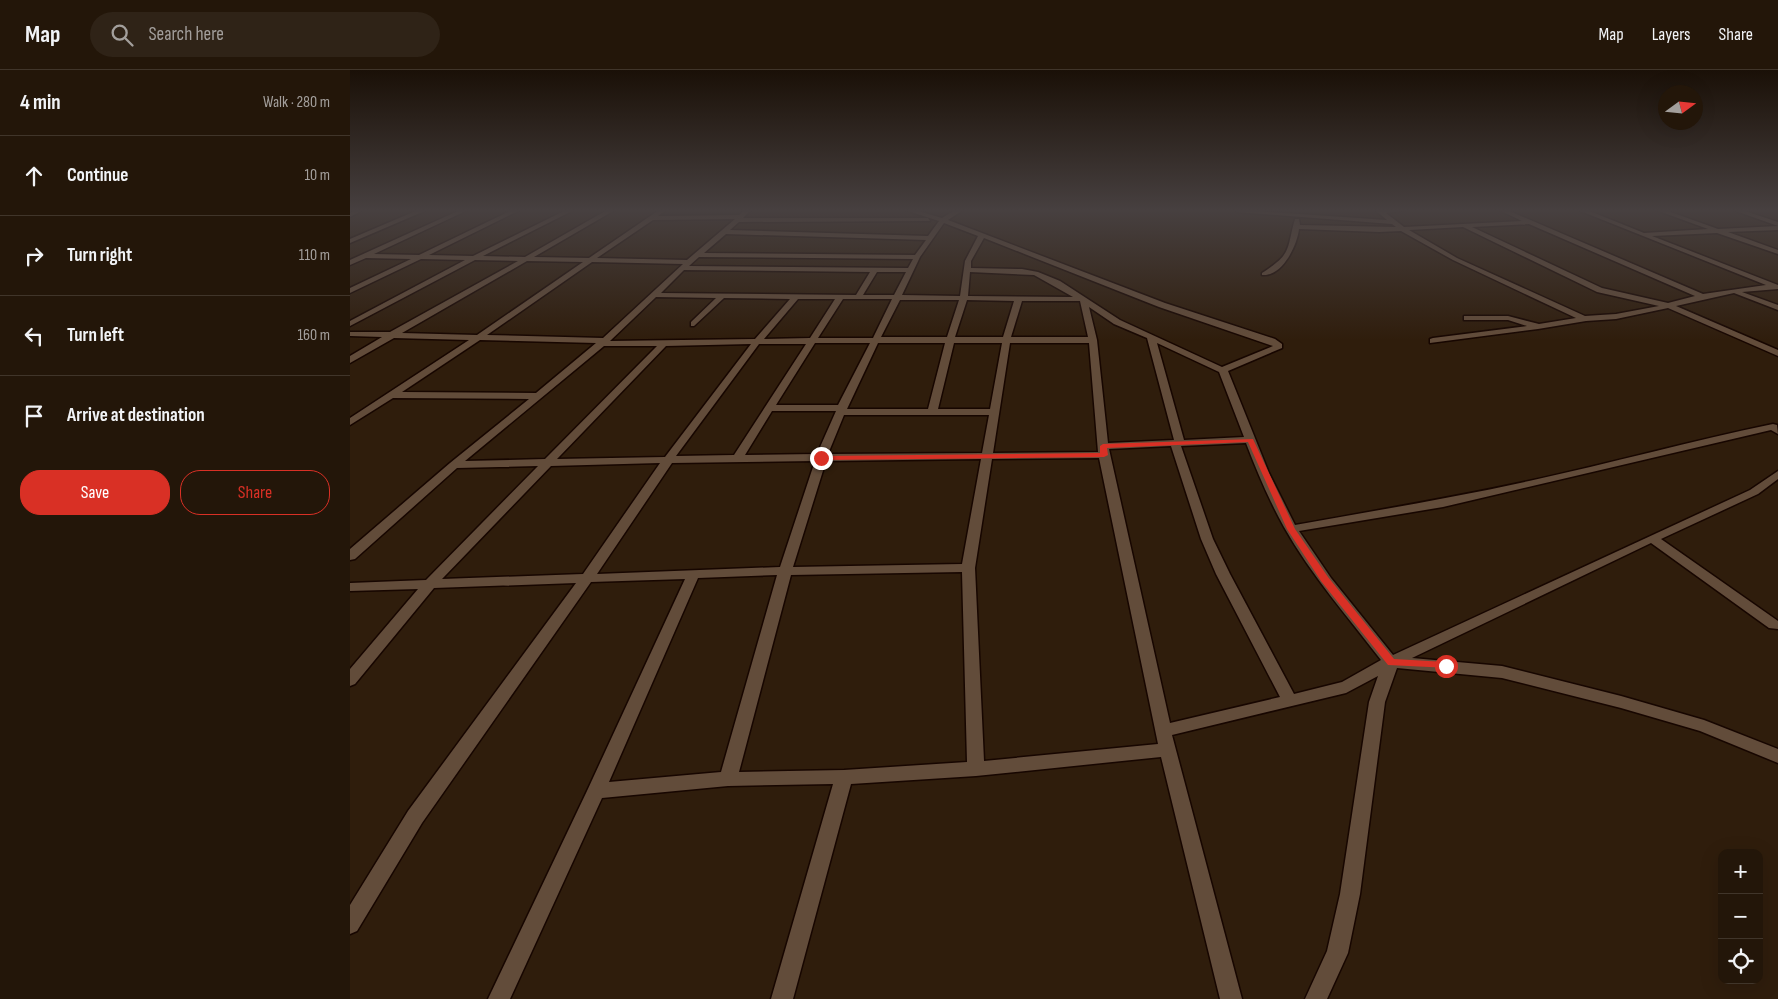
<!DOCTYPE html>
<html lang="en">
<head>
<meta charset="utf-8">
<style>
  body { margin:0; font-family:"Sofia Sans Condensed",sans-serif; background:#2f2317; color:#f1f3f6 }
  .controls { position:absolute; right:15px; bottom:15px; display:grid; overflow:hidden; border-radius:10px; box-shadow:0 5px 20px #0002 }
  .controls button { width:45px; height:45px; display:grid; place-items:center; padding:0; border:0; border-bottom:1px solid #40352a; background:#231609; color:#f1f3f6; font:25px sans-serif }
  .compass { position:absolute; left:1308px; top:15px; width:45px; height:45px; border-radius:50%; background:#231609; box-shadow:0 5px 20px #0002; rotate:75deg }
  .stop { position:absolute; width:15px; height:15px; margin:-11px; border:4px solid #d93025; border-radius:50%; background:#fff }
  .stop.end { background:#d93025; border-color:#fff; box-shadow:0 1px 5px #0008 }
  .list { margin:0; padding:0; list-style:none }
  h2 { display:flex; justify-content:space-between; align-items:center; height:65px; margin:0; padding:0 20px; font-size:21px }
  h2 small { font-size:16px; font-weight:400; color:#a39f9c }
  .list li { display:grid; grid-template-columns:32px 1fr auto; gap:15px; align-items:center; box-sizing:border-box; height:80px; padding:0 20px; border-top:1px solid #40352a }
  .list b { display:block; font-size:19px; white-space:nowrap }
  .list em { font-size:16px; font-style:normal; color:#a39f9c }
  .actions { display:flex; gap:10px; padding:15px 20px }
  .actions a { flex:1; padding:11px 0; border:1px solid #d93025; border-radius:20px; text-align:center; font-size:18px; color:#d93025 }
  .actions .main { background:#d93025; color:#fff }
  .icon { flex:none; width:28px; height:28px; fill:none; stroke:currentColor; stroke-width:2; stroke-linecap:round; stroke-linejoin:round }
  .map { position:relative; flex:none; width:1428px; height:929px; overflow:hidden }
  header { display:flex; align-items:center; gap:30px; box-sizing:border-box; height:70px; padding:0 25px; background:#231609; border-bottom:1px solid #40352a }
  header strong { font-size:24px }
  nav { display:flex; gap:28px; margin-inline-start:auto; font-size:18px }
  .search { width:350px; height:45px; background:#2f2317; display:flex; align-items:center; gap:12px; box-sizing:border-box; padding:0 18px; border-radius:28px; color:#a39f9c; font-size:19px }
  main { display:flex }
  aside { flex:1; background:#231609 }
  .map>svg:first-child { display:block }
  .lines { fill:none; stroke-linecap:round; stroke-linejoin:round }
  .street-casing { stroke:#170600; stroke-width:3 }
  .street { fill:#624c3a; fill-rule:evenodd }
  .route { fill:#d93025 }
</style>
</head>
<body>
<header>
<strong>Map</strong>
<div class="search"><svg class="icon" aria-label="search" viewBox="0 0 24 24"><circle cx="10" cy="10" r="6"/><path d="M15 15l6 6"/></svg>Search here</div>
<nav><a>Map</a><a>Layers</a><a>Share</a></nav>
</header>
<main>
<aside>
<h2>4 min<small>Walk · 280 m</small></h2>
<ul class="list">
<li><svg class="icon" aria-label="ahead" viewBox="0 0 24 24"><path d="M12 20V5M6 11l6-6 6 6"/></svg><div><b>Continue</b></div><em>10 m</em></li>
<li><svg class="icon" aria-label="right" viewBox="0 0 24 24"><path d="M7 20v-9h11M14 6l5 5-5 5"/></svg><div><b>Turn right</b></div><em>110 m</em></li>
<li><svg class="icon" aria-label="left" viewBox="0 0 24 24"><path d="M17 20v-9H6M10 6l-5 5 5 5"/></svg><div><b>Turn left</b></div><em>160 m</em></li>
<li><svg class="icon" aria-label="arrive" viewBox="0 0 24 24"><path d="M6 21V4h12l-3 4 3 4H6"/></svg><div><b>Arrive at destination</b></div></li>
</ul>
<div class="actions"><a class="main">Save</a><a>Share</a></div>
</aside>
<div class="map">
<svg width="1428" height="929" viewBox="0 0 1428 929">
  <rect width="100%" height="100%" fill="#2f1d0c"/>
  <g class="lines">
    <g class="street-casing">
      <path id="street" d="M5,140H13L0,147V143Z
        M68,140H77L0,173V169Z
        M110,140H118L24,184L69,185L162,140H170L79,185L123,186L216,140H224L133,186L175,187L257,140H265L184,187L239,188L309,140H316L308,146L389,145L394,140H401L393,148H578L580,151L389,152L380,160L578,166L589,151L555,140H565L592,148L605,140H613L598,150L815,233L925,269L932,274V278L878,301L919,403L945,455C1023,441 1102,428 1179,411C1261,393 1341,371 1423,354L1427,355L1428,364L1421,360L1093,437L949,461L981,508L1043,585L1400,420L1428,401V409L1408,424L1311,469L1428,551V559L1419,558L1301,473L1062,588L1152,596L1271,626L1354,650L1428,679V693L1350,661L1271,638L1152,608L1047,598L1035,632L1010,824L998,883L977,929H955L977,881L990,824L1019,632L1028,606L996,623L822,665L892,929H870L811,687L626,706L501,714L443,929H421L483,714L378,716L252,728L160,929H138L237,721L335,509L241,512L72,753L7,861L0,864V835L58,741L226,513L84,518L5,614L0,616V599L68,519L0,521V513L76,510L188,396L107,398L5,489L0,490V479L100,393L179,329L43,328L0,355V348L119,270L44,268L0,293V286L32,267L0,266V262H40L168,191L125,190L0,256V251L115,190L71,189L0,223V218L61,189L16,188L0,195V190ZM385,149L337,190L247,188L303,150ZM594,153L628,166L615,191L610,226L552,225L570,187ZM376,164L576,170L565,185L354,183ZM634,168L809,237L923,276L872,297L770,250L710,211L688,202L672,199L621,198V191ZM349,187L563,189L558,198L339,196ZM177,191L233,192L127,265L52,263ZM242,192L333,194L253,268L137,265ZM334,200L520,202L506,225L311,223ZM527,202H556L544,225H513ZM620,202L684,205L723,227L618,226ZM306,227L366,228L341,252V256H344L374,228L440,229L405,269L260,271ZM448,229H485L460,268L414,269ZM493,229H542L523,268H468ZM550,230H609L597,267H531ZM617,230L664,231L653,267H605ZM672,231H730L738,267H661ZM739,237L764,254L797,268L824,370L758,373L747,270ZM130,270L246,273L186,323L52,322ZM465,273H520L488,335H426ZM528,273H595L578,339H497ZM604,273H652L640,339H588ZM660,273H739L748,382L643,383ZM807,273L869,302L894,367L834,370ZM401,274L315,387L207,389L316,276ZM456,274L384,385L326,386L409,274ZM254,276H307L195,389L115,391ZM422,341H486L467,384L395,385ZM494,345H639L632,383L478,384ZM896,373C907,402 919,430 934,457C961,505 998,547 1031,590L992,612L944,624L880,504L863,469L831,376ZM821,376L851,469L866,504L930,627L820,653L759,379ZM749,388L808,674L634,691L625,498L642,389ZM631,389L612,494L443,497L476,391ZM465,391L430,497L247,504L322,393ZM310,393L233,504L92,509L201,396ZM612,502L617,692L494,700L389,702L441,505ZM427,505L371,702L259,712L348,508Z
        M1025,140H1057L1036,143L1054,157L1172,151L1149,140H1157L1353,224L1416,215L1228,140H1237L1294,163L1358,159L1306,140H1315L1368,159L1428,156V160L1378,162L1428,180V184L1367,163L1302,166L1428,215V219L1392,222L1428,235V240L1384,223L1326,236L1428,280V286L1318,238L1266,249L1236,251L1188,259L1080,273V269L1083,268L1177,256L1158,250H1114V246H1158L1189,254L1226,248L1103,190L1051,161L1029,162L949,159C947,176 932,207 912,205V203C943,183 936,180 945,149H949L950,155L1046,157L1042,154L886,142L889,140L1037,150ZM1179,154L1345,226L1318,233L1252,218L1122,157ZM1113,157L1247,222L1309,236L1266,244L1235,246L1107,188L1059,160Z
        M1383,140H1392L1428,152V156Z"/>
    </g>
    <use href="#street" class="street"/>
  </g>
  <linearGradient id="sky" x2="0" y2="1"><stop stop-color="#1a1007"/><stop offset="0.52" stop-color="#474040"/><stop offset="1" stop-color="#474040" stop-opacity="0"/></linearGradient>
  <rect width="1428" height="270" fill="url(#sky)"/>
  <path class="route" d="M903,369L945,459L978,507L1044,589L1096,592L1100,593V598L1038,595L971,511L937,459L898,372L757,378L758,385L754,387L471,390L467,388L471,386L750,383V376L753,374Z"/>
</svg>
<div class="controls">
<button>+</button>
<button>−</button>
<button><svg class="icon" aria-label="locate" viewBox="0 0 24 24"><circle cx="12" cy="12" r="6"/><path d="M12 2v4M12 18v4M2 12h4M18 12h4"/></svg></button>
</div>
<svg class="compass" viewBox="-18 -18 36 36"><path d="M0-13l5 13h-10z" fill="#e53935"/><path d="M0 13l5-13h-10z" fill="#a39f9c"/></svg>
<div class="stop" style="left:1096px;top:596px"></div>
<div class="stop end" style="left:471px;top:388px"></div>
</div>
</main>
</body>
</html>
